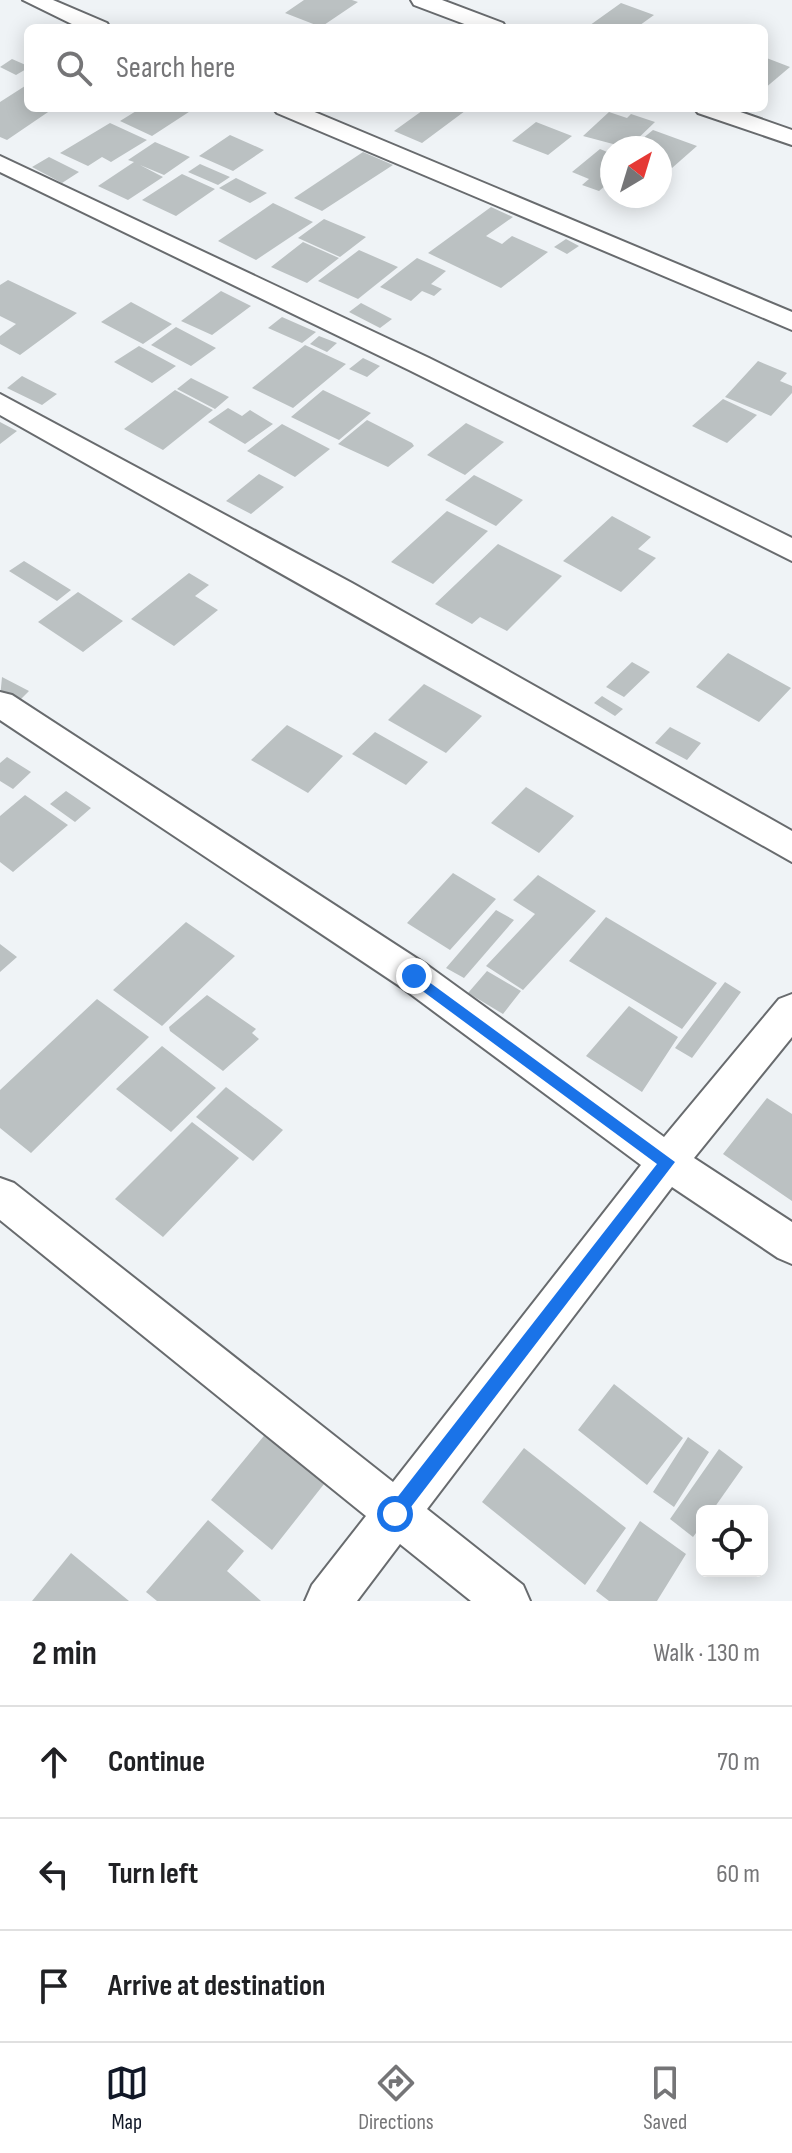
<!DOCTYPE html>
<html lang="en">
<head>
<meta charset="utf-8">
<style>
  body { margin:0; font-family:"Sofia Sans Condensed",sans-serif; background:#f6f6f6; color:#202124 }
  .controls { position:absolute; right:24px; bottom:24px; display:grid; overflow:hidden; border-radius:12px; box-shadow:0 4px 20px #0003 }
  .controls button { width:72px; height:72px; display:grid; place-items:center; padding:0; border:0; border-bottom:2px solid #e0e0e0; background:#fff; color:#202124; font:40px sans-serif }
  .compass { position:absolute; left:600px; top:136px; width:72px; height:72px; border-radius:50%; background:#fff; box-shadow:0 4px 20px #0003; rotate:38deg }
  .stop { position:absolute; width:24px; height:24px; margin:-18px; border:6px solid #1a73e8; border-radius:50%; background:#fff }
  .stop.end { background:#1a73e8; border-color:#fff; box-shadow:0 2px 8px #0008 }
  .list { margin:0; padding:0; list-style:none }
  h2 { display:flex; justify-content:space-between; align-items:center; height:104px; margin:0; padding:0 32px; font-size:34px }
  h2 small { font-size:26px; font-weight:400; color:#757577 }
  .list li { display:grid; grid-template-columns:52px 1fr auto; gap:24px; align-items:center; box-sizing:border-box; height:112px; padding:0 32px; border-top:2px solid #e0e0e0 }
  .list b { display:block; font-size:30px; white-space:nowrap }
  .list em { font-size:26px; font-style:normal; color:#757577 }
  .icon { flex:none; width:44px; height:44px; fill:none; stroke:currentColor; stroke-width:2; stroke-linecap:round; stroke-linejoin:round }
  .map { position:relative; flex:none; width:792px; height:1601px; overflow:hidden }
  .search { position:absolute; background:#fff; box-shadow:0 4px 20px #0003; left:24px; right:24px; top:24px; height:88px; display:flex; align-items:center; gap:20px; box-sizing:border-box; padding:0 28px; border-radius:12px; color:#757577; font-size:30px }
  .sheet { height:440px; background:#fff }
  nav { display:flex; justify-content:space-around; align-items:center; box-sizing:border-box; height:112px; border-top:2px solid #e0e0e0; background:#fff; font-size:22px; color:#757577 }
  nav a { display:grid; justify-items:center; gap:4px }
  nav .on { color:#111827 }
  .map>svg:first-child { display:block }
  .building { fill:#bbc1c2 }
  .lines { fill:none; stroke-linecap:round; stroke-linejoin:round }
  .minor-casing { stroke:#686b6e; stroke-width:4 }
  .minor { fill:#fff; fill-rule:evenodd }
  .route { fill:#1a73e8 }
</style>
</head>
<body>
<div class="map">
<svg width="792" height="1601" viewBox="0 0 792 1601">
  <rect width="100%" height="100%" fill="#eff3f6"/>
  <path class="building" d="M304,0H352L358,2L321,27L285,13Z
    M621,3L654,15L636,28H586Z
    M764,57L790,67L764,89Z
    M12,59L28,66V68L16,75L0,67Z
    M25,86L28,87V108H54L7,140L0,137V102Z
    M141,108H195L152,136L120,121Z
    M426,108H469L422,143L394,131Z
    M609,112L627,118L631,114L655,122L628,148L583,136Z
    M536,122L572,136L548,155L512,141Z
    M110,123L147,140L111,162L102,157L88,166L60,153Z
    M653,130L697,146L672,168L660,163V148H631Z
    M230,135L264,150L233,171L199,156Z
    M155,142L190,157L164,175L140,165L163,177L128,200L98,186L134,162L128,160Z
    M600,149L612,154V189L605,186L599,191L582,185L589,179L572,172Z
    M363,152L393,165L322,211L294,198Z
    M49,157L79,172L62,183L32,167Z
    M200,164L230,177L218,185L188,172Z
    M182,174L215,189L176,216L142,200Z
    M236,178L267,193L250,203L219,188Z
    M273,203L313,222L256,260L218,241Z
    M491,207L513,217L486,236L502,244L512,236L548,252L501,288L428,253Z
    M324,219L366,237L340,257L298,238Z
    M566,239L579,246L567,254L554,247Z
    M303,242L339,258L307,283L271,267Z
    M359,250L398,267L358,299L318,281Z
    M417,258L446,271L431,284L442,289L434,296L422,291L411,301L380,287Z
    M8,280L77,313L20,355L0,344V336L16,324L0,316V285Z
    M221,291L251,306L212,335L181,321Z
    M131,302L172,324L143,344L101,322Z
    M361,303L392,319L380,328L349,312Z
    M282,317L316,332L302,343L268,328Z
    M176,327L216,348L191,366L151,345Z
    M319,336L337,343L327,352L310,344Z
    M305,345L346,364L293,408L252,388Z
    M139,346L176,366L152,383L114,362Z
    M363,358L380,366L367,377L349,369Z
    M758,361L787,373L780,381L792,386V393L771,416L725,397Z
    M22,376L57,394L42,405L7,388Z
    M191,378L229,397L215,409L177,389Z
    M175,390L213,410L163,450L124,429Z
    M323,390L371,413L339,440L291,417Z
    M723,399L757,415L727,443L692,426Z
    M228,408L242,416L250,410L273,424L245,444L208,422Z
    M367,420L412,443L414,446L388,467L338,444Z
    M0,422L17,431L0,444Z
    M466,423L504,442L465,475L427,455Z
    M282,424L330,449L295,477L247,451Z
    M259,474L284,487L251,514L226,501Z
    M474,475L523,500L496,526L445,500Z
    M447,511L488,531L433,584L391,562Z
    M612,516L651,537L638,549L656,558L621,592L563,561Z
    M498,544L562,576L507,631L480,617L472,624L435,604Z
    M24,561L71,590L57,601L9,571Z
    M189,573L209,585L195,596L218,610L174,646L131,619Z
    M78,592L123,621L83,652L38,622Z
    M728,653L791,688L759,722L696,687Z
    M632,662L650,672L624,697L606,687Z
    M2,677L29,691L15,705L0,698Z
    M424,684L482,716L446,753L388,720Z
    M602,696L623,709L615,716L594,703Z
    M287,725L343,756L308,793L251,760Z
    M670,727L701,743L687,760L655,743Z
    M375,732L428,762L406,785L352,754Z
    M7,757L31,772L13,789L0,781V763Z
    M526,787L574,816L539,853L491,823Z
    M66,791L91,808L75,822L50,804Z
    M25,795L68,825L13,872L0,862V816Z
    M453,873L496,899L450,950L407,923Z
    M538,875L596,911L523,990L486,966L535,914L513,900Z
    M496,910L514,920L464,978L446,968Z
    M606,917L717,983L682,1029L569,961Z
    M186,922L235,956L162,1026L113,990Z
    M0,944L17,957L0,972Z
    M487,971L521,991L503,1014L468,993Z
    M725,982L741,992L692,1058L675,1048Z
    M207,995L256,1029L252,1033L259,1039L223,1071L170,1031L169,1027Z
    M97,999L149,1037L31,1153L0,1128V1090Z
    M629,1006L678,1037L642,1092L586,1056Z
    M162,1046L216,1088L171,1132L116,1089Z
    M226,1087L283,1130L253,1161L196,1117Z
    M767,1098L792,1114V1201L723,1154Z
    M192,1122L239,1158L163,1237L115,1199Z
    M614,1384L683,1438L647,1485L578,1430Z
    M268,1431L328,1479L272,1550L211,1500Z
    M688,1437L709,1452L674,1507L653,1492Z
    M524,1448L626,1528L585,1585L482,1502Z
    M719,1449L743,1467L712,1511H702V1525L693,1537L670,1519Z
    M208,1520L244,1551L227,1571L261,1601H157L146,1592Z
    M640,1521L686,1554L657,1601H609L596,1591Z
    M71,1553L129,1601H32Z"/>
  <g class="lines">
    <g class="minor-casing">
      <path id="minor" d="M23,0H53L107,23L110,28H80Z
        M411,0H442L503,23L506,28H475L414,5Z
        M273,108H305L792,312V330L277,113Z
        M694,108H729L792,130V145L698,113Z
        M0,156L429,358L792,538V561L409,370L0,172Z
        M0,394L352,583L792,831V862L0,415Z
        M0,692L12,695L427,965L664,1137L779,999L792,994V1037L694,1158L792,1222V1264L778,1258L672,1187L427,1509L523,1585L530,1601H471L400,1544L357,1601H305L312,1585L366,1516L0,1220V1178L14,1183L393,1482L641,1165L401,987L0,720Z"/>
    </g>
    <use href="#minor" class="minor"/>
  </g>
  <path class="route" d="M414,971L675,1162L401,1520L395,1523L389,1520V1508L657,1164L409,981L407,976Z"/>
</svg>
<div class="controls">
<button><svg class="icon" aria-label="locate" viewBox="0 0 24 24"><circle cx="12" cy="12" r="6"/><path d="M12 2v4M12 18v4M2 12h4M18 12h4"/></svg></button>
</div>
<svg class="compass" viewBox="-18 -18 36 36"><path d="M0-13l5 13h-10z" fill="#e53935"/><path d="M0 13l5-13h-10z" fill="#757577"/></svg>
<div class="stop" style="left:395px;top:1514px"></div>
<div class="stop end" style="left:414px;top:976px"></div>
<div class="search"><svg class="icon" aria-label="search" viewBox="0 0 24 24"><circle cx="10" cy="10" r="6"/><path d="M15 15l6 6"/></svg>Search here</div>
</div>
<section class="sheet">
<h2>2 min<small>Walk · 130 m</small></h2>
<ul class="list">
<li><svg class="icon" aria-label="ahead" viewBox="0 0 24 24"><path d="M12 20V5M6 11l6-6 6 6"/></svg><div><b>Continue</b></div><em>70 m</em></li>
<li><svg class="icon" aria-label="left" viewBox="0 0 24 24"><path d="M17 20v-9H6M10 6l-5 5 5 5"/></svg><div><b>Turn left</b></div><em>60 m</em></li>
<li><svg class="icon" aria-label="arrive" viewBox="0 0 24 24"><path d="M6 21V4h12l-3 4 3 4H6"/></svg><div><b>Arrive at destination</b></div></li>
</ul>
</section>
<nav>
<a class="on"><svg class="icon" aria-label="map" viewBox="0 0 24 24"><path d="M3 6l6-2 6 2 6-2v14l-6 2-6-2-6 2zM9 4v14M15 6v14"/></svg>Map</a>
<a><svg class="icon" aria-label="directions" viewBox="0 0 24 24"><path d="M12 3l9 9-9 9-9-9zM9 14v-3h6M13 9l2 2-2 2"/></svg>Directions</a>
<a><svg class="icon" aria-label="saved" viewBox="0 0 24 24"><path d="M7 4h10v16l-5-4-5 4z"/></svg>Saved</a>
</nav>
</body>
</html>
